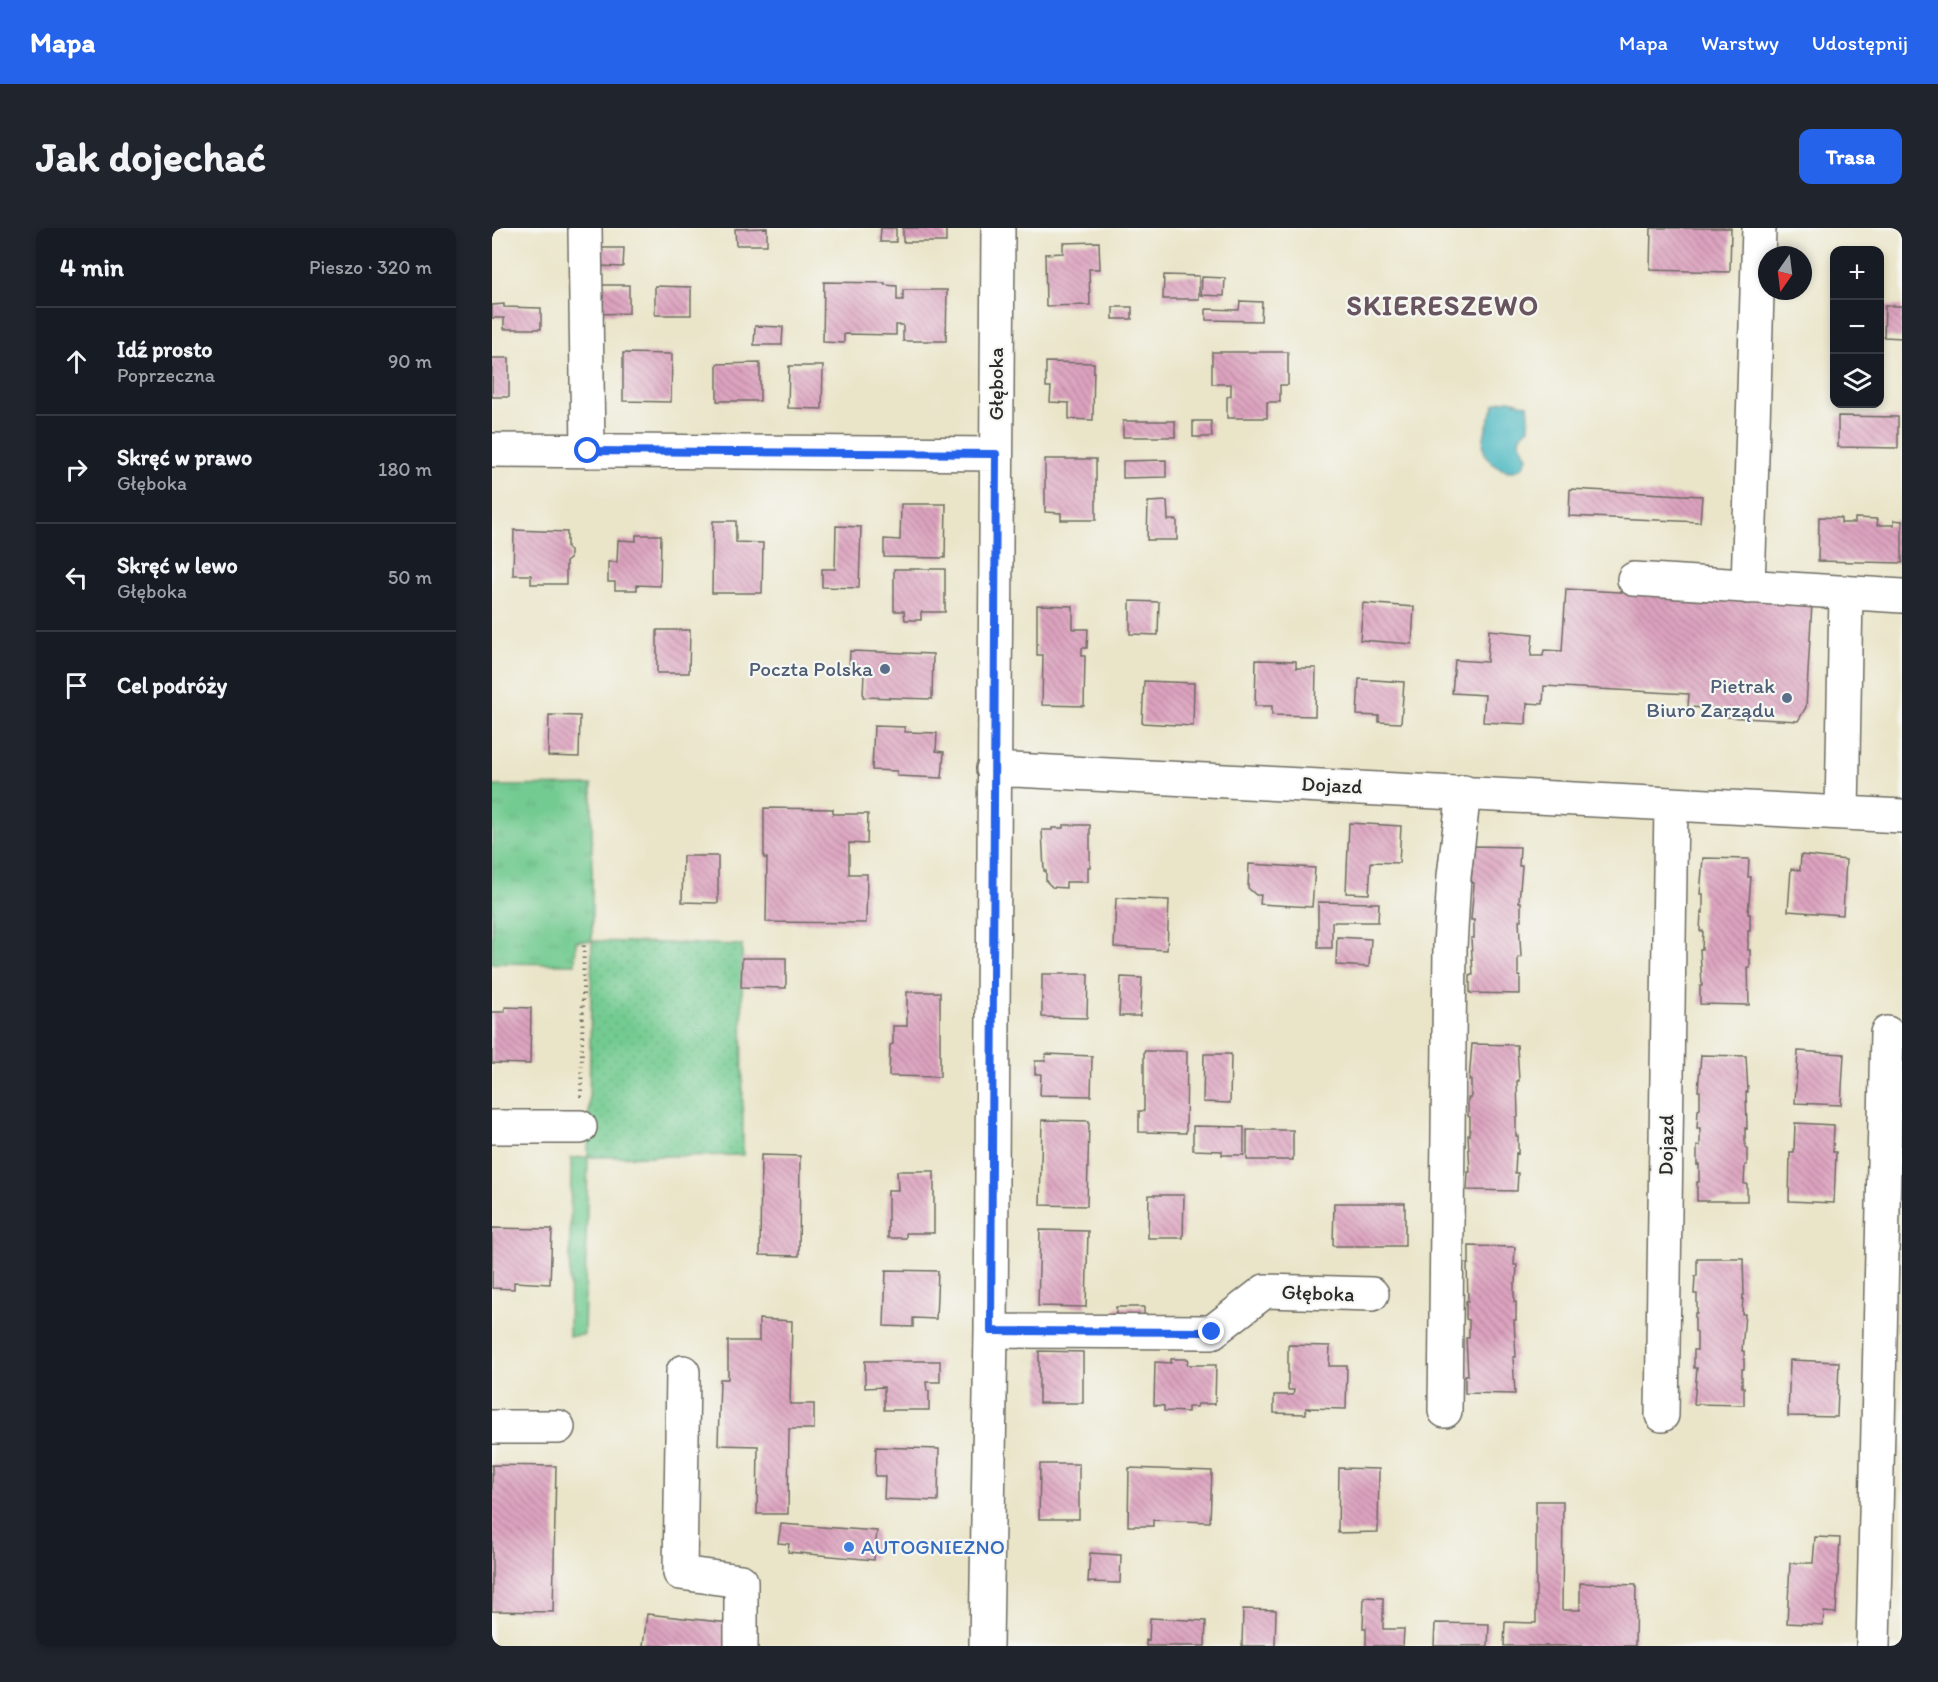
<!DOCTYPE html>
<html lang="pl">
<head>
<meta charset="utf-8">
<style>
  body { margin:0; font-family:Itim,sans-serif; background:#20242c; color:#f1f3f6 }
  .controls { position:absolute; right:18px; top:18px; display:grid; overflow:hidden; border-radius:12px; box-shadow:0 3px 9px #0003 }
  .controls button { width:54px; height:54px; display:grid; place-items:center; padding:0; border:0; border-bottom:2px solid #363941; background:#171b24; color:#f1f3f6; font:30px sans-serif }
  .compass { position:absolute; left:1266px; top:18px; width:54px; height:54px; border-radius:50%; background:#171b24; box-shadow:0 3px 9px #0003; rotate:194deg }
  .stop { position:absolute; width:18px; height:18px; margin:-14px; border:4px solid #2563eb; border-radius:50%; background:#fff }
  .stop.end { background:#2563eb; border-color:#fff; box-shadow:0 2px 6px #0008 }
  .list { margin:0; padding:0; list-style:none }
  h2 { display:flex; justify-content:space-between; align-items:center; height:78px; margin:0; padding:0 24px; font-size:26px }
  h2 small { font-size:20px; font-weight:400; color:#9ea1a6 }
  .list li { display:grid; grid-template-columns:39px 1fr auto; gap:18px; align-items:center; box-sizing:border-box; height:108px; padding:0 24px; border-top:2px solid #363941 }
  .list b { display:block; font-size:22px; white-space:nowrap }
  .list p { margin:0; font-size:20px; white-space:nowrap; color:#9ea1a6 }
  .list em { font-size:20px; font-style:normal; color:#9ea1a6 }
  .icon { flex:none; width:33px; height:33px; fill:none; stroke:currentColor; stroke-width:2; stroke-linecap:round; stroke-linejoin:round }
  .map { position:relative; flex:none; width:1410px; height:1418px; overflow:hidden; border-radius:12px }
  header { display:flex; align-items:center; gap:36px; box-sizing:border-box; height:84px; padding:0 30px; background:#2563eb; color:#fff }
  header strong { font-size:28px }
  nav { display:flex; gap:33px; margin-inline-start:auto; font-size:21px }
  .intro { display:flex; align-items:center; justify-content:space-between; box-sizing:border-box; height:144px; padding:0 36px }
  h1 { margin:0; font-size:42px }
  .button { padding:15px 27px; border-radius:12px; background:#2563eb; color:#fff; font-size:21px; font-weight:700 }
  main { display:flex; gap:36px; padding:0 36px }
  aside { flex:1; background:#171b24; border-radius:12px; box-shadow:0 3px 9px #0003 }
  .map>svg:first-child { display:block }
  .grass { fill:url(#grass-tufts); stroke:#4f7b5e; stroke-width:1.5 }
  .garden { fill:url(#garden-dots); stroke:#4f7b5e; stroke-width:1.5 }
  .water { fill:#49b8c1; stroke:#3a7276; stroke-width:1.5 }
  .building { fill:url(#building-back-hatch) }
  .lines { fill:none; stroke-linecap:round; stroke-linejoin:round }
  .minor-casing { stroke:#6e6c62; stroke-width:36 }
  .path { stroke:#6e6c62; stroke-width:4; stroke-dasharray:1.5 4.5; stroke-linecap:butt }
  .minor { stroke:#fff; stroke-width:33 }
  .route { stroke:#2563eb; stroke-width:8 }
  .service-dot { fill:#5c6f8a; stroke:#f6f6f2; stroke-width:2 }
  .shop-dot { fill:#3f7fe0; stroke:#f6f6f2; stroke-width:2 }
  .labels { text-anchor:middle; stroke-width:4.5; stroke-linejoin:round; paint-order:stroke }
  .street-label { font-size:21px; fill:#2b2b2b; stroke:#f6f6f2 }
  .service-label { font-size:21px; fill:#4e5e75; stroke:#f6f6f2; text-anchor:end }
  .shop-label { font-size:21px; fill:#366cbe; stroke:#f6f6f2; text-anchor:start }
  .district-label { font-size:27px; font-weight:bold; letter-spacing:1.5px; fill:#69555f; stroke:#f6f6f2 }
</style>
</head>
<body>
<header>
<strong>Mapa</strong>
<nav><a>Mapa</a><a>Warstwy</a><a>Udostępnij</a></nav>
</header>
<div class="intro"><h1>Jak dojechać</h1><a class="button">Trasa</a></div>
<main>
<aside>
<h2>4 min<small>Pieszo · 320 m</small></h2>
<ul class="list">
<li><svg class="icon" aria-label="ahead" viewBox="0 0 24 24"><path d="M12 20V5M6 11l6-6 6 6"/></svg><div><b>Idź prosto</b><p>Poprzeczna</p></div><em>90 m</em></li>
<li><svg class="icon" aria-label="right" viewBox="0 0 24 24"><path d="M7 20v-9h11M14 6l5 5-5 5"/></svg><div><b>Skręć w prawo</b><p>Głęboka</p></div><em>180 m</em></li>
<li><svg class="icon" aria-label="left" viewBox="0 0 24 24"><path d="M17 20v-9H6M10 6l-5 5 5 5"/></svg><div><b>Skręć w lewo</b><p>Głęboka</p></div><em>50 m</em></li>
<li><svg class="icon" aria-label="arrive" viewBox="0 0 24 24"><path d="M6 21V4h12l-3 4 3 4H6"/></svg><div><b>Cel podróży</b></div></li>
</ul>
</aside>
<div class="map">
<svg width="1410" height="1418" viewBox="0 0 1410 1418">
  <defs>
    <pattern id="grass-tufts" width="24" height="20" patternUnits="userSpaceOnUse" patternTransform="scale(1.5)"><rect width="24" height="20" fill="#73cb91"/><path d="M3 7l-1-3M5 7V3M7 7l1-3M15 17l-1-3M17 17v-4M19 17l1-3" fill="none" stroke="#64ae7d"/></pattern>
    <pattern id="garden-dots" width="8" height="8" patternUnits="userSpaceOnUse" patternTransform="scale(1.5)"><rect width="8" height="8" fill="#73cb91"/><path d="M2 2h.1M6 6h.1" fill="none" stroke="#64ae7d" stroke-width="1.8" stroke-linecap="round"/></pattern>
    <pattern id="building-back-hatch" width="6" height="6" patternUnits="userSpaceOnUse" patternTransform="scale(1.5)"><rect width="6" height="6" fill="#dda3bf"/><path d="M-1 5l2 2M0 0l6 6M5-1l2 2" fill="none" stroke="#b3859b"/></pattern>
  </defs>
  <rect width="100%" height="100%" fill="#f6f6f2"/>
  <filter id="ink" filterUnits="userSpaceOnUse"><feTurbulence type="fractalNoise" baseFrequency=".0167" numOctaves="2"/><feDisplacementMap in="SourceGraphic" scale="12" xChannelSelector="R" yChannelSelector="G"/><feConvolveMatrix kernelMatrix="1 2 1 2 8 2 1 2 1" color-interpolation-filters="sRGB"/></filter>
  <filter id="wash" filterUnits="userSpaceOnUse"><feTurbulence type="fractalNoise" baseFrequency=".008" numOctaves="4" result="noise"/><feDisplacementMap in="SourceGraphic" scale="24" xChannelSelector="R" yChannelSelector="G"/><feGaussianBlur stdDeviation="1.35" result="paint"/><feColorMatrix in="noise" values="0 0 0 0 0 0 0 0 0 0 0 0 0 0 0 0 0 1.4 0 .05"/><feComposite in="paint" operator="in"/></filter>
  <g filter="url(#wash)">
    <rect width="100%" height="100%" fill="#eae5c9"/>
    <path class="grass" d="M100,557V713H84L83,736L0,735V558Z
      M96,929L92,1107L77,1108L79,930Z"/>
    <path class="garden" d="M100,713L250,717L251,927L96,929Z"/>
    <path class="water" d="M1018,172L1036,177C1037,184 1037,192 1037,200L1028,208L1027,213L1035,229C1034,232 1033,235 1031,238C1019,250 996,237 992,223C989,210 998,189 1003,176L1010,173Z"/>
    <g id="blocks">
      <path class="building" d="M275,0V17H244L243,1Z
        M389,0H404V14H388Z
        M411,0H454V14H411Z
        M1159,0H1239L1238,44L1158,42Z
        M607,14L608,41H597L598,77L554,78L553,26L571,25V15Z
        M108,20H132L131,39L108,38Z
        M672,47L707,48V71H671Z
        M710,49L733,50L732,68L709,67Z
        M332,54L393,55V57L405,58V72H411V62H455L454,113H411V97H404V107L352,106V115L331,114Z
        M106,57H137V85L106,86Z
        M163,58L199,59V87H163Z
        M748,73L770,74L769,93L714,92V81L747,82Z
        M12,76V79L49,80V101H12V90H0V77Z
        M1393,78H1410V110L1392,109Z
        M621,79H640V91H621Z
        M263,98L291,99L290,117H262Z
        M720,124H796V157H788V174H775V190H735V169L739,168V156H720Z
        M131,125L180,126L179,174L131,173Z
        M0,130H17V169H0Z
        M554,134L602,135L601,192L577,191V175L558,174L559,159H554Z
        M268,135V173H225V136Z
        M297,138H331L330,181L296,180Z
        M1346,188L1406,189V220L1346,219Z
        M631,193H683V209H631Z
        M701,193H719L720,209H701Z
        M553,231H604V292H569V285L553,284Z
        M674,232V249L631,250V233Z
        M1078,261L1210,268L1208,294L1077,288Z
        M675,273L676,292H685V312H655L656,274Z
        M409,276H454L453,330L392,329V311L408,312Z
        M1327,289L1349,290V295H1363V290L1386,291L1385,297H1402V292L1410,293V335L1326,333Z
        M221,293H244V314L271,315L270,365H220Z
        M344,298L369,299L367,360L330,359V341H343Z
        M22,302L75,304V320L78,323V331L74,334V356H39V347H21Z
        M144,307H169L168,358L145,357V362H123V354H116V334H125L126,312L144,313Z
        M402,341H453V384H429V392H413L412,383H402Z
        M1074,361L1320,375L1314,479L1306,493L1234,489V481L1196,479L1197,466L1052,458L1051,476L1035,475L1034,496L991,494L993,467L960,465L963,432L995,434L997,402L1041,406L1039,428H1051L1052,422L1070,423Z
        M638,373L667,374L666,407L638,406Z
        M871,375L922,379L920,416L868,412Z
        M545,377L581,378V401H596L595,420H590V428H593L592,478L550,477L551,427H545Z
        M165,402H198L197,445H165Z
        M358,423L441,426L440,471L371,469L372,443H357Z
        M764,432L804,433V440H824L823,488L780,487V478H763Z
        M867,451L912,454L909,495L887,494V488L865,487Z
        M652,453L702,455L701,498L650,495Z
        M57,487L88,488L87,529L56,528Z
        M382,498L413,499V504L445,505L444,523L452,524L450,550L405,548V543L380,542Z
        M272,580L341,581V586H376L375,616L357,615V646H375L374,695L274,694L275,630H272Z
        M857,595L909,598L907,635L879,634L877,666L854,665Z
        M571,597H598V639H596V654H574V660L560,659L554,653V643H552L550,602H560V600H571Z
        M982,618L1028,619L1027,638H1030L1027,674H1029V692H1027L1029,729L1026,730V748H1028V766L978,765V747H981L979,710H982V692H979L982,655H979Z
        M1309,627L1354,632L1351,687L1296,683L1299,641L1308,642Z
        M191,628H226V675L190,674Z
        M1211,630L1257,631L1256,649H1259L1256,686H1258V703H1256V722H1258V740H1256L1257,777L1208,776V758H1210L1208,721H1210L1211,703H1208L1209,684L1211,685V666H1208Z
        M757,636L823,640L820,679L768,676L769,667H764L756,660Z
        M624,670L677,672L675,722L622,719Z
        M826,674L887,675L886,694H840V720H826Z
        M845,709L879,711L877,739L844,737Z
        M250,730H294V760L249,759Z
        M550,746H596L595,790L550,789Z
        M629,749L650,750L648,788H627Z
        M415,764H448V849L397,848L398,817L401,816V798H415Z
        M13,779L39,780L38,836L0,835V784H13Z
        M980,816L1025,817L1027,853H1025L1026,889H1024V908H1026V926L1024,925L1023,945H1026L1025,963L975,962L976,944H978L976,907H978V889L976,888V870H979V852H977Z
        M652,823H695L694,905L647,904V883H652Z
        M1306,823L1352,826L1349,877L1303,875Z
        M554,826L600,828L599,868L548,867L549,846H543V833H553Z
        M712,826H739L738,875L711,874Z
        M1209,827L1254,828L1256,864H1254L1255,901L1253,900V919L1255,920V937H1253L1252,956H1255V973H1205V954H1207V936L1205,937V918H1208V900H1205L1206,882L1208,881V863H1206Z
        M550,892L597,893L595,978L548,977Z
        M1303,895L1342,897L1341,924H1344L1342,975L1297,973L1298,924H1302Z
        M701,898L752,899V927H730V923L701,922Z
        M755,902H801V932H755Z
        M269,927L308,928L307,1028L268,1027Z
        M405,943H442V1005H414V1010H396V962H406Z
        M657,967H692L691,1010H656Z
        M842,975H913V1018H841Z
        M0,1000L60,1001L58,1056L22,1054V1061L0,1060Z
        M548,1002L596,1003L594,1079L546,1078Z
        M977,1018L1023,1019L1022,1037H1025L1024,1055H1022V1074H1024V1092H1022L1024,1129H1021L1023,1166L973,1165V1147H976L974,1110H977V1092L974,1091V1073H976L975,1036H977Z
        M1205,1030H1251L1252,1067H1251L1250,1086H1253L1250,1123H1252V1141H1250V1159H1252V1177L1202,1176L1205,1140H1202V1122H1205V1104L1203,1103V1085H1205V1066H1202L1203,1048H1205Z
        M394,1042L446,1043L444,1091L421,1090V1099L392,1098Z
        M624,1079H652V1094L624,1093Z
        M267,1091L300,1093L298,1176H322V1201H297L296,1286H265L266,1218L226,1217L228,1151H236V1113H267Z
        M796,1117L838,1118L837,1138H855L854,1181L814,1180V1186L782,1185V1167H801L802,1162H796Z
        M547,1123L591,1124V1175H547Z
        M679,1131H696L695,1137H724L723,1176H706L705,1179H696V1184L672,1183V1178L662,1177L663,1134L679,1135Z
        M1298,1132L1347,1134L1345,1189L1296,1188Z
        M373,1133H448V1154H434L435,1163H437V1182H392V1159L373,1160Z
        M384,1219L447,1221L446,1273L392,1271L393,1248H383Z
        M548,1236H587V1291H547Z
        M0,1237L64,1238L61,1384L0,1383Z
        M637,1240L720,1243L718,1294L661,1292V1298H636Z
        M847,1240L887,1241L886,1304L846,1305Z
        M1044,1273H1071L1070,1382H1088V1355L1144,1357L1143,1418H1012L1013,1394L1044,1395Z
        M289,1296L385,1303L382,1332L296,1324L297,1316L286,1315Z
        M1323,1309L1348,1310L1344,1385L1332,1384L1331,1397L1295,1395L1298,1335H1321Z
        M598,1325L629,1327L628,1355L596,1354Z
        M872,1369L891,1370V1401H912L911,1418H874V1400H871Z
        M751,1381L784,1382L783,1418H750Z
        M155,1386L237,1395L235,1418H151Z
        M658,1390L714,1393L713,1418H654V1412L657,1413Z
        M943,1395L997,1396L996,1418H942Z"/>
    </g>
  </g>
  <g filter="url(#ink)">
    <use href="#blocks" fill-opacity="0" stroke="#6e6c62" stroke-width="1.5"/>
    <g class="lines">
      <g class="minor-casing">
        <path id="minor" d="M93,0L96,223
          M0,222L504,226
          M1142,351L1410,368
          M1256,359L1267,0
          M501,541L1410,588
          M1350,585L1354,365
          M0,899H88
          M499,1103L720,1104L773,1063L880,1066
          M191,1144L188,1345L249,1353V1418
          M953,1183L958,719L962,648L972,564
          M1170,1187L1179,576
          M0,1199H66
          M494,1418L499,1103L506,0
          M1381,1418L1395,805"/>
      </g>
      <path class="path" d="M89,869L92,713"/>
      <use href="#minor" class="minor"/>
    </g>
  </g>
  <g class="lines" filter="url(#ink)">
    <path class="route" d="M96,223L504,226L499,1103L720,1104"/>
  </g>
  <g class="service-dot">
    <circle cx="393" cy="441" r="6"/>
    <circle cx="1295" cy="470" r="6"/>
  </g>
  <circle class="shop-dot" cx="357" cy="1319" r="6"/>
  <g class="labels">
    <g class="street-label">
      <text transform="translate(504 156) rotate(-90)" y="7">Głęboka</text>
      <text transform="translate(840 557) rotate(3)" y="7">Dojazd</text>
      <text transform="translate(1174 917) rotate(-89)" y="7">Dojazd</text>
      <text transform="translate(826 1065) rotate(2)" y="7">Głęboka</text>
    </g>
    <g class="service-label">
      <text x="381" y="448">Poczta Polska</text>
      <text x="1283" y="465">Pietrak<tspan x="1283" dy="24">Biuro Zarządu</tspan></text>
    </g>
    <g class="shop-label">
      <text x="369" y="1326">AUTOGNIEZNO</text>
    </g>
    <g class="district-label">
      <text x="951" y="87">SKIERESZEWO</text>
    </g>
  </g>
</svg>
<div class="controls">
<button>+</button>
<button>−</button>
<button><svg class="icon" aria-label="layers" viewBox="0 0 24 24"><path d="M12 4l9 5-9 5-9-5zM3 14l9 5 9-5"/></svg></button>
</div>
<svg class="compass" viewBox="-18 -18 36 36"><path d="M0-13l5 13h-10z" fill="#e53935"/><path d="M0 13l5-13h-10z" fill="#9ea1a6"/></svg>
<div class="stop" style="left:96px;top:223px"></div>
<div class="stop end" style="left:720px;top:1104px"></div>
</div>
</main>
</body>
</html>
